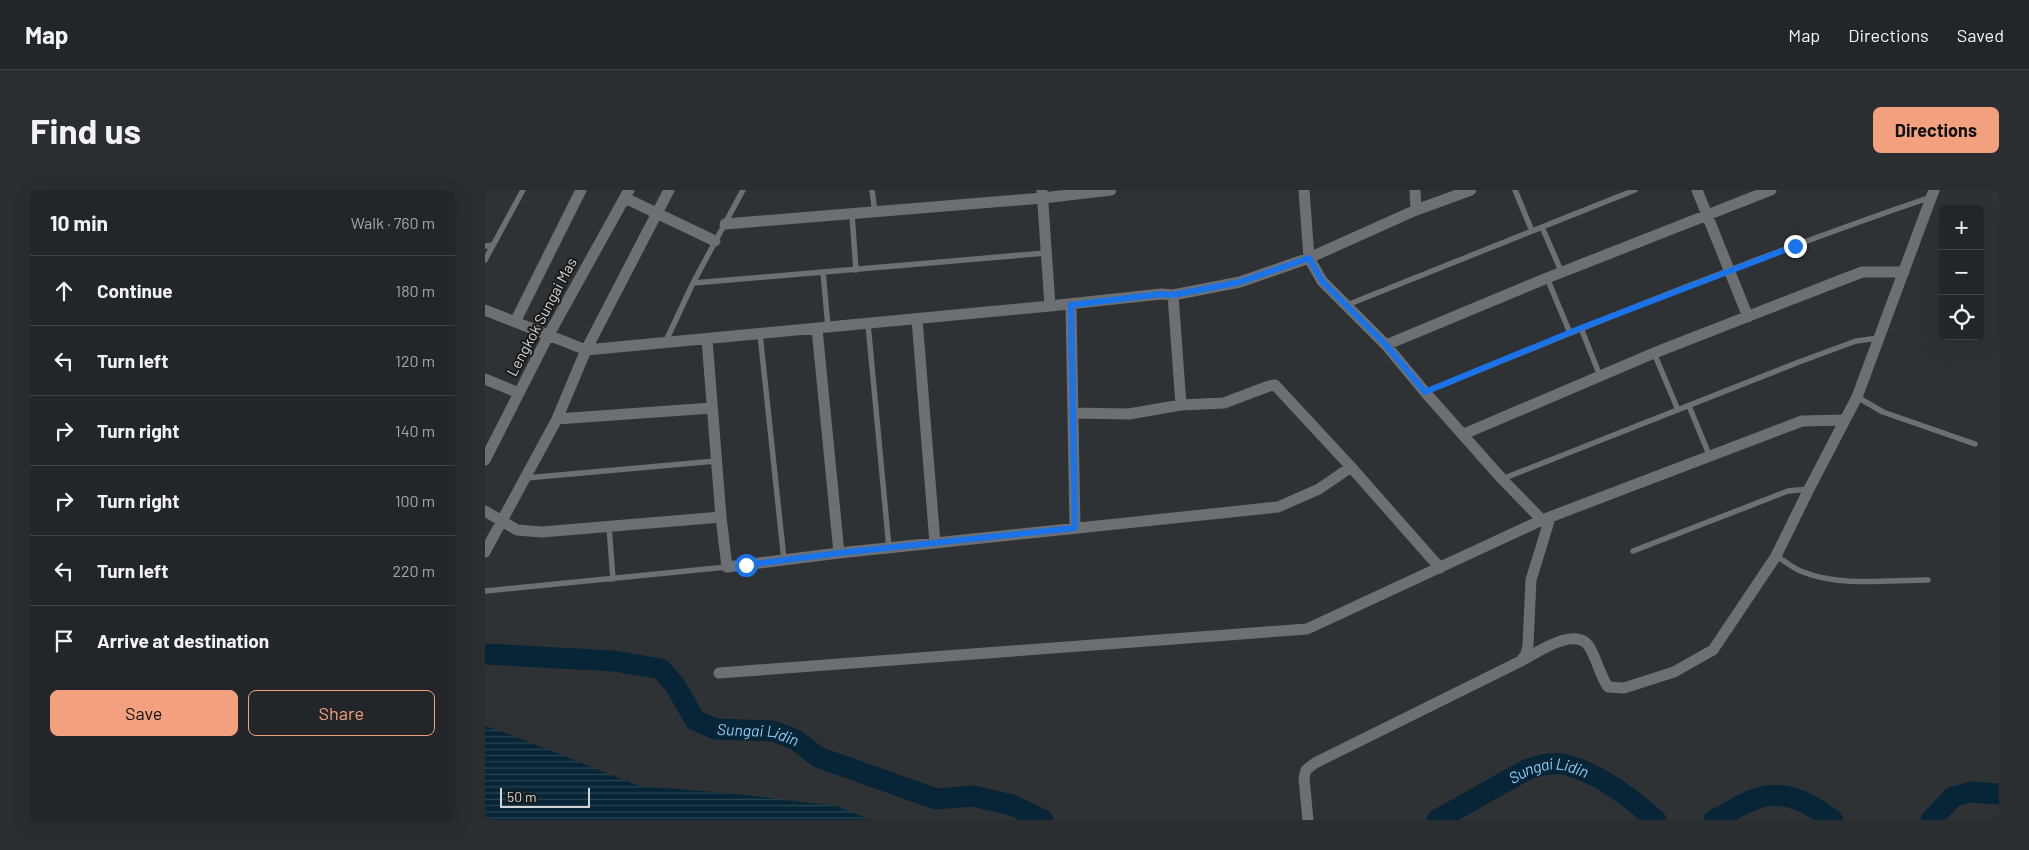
<!DOCTYPE html>
<html lang="en">
<head>
<meta charset="utf-8">
<style>
  body { margin:0; font-family:Barlow,sans-serif; background:#2b2e30; color:#f1f3f6 }
  .controls { position:absolute; right:15px; top:15px; display:grid; overflow:hidden; border-radius:8px; box-shadow:0 5px 20px #0002 }
  .controls button { width:45px; height:45px; display:grid; place-items:center; padding:0; border:0; border-bottom:1px solid #404345; background:#232628; color:#f1f3f6; font:25px sans-serif }
  .scale { position:absolute; left:15px; bottom:12px; width:90px; box-sizing:border-box; padding-left:5px; border:2px solid #d1d3d5; border-top:0; font-size:14px; line-height:18px; white-space:nowrap; color:#d1d3d5; -webkit-text-stroke:4px #181a1b; paint-order:stroke }
  .stop { position:absolute; width:15px; height:15px; margin:-11px; border:4px solid #1a73e8; border-radius:50%; background:#fff }
  .stop.end { background:#1a73e8; border-color:#fff; box-shadow:0 1px 5px #0008 }
  .list { margin:0; padding:0; list-style:none }
  h2 { display:flex; justify-content:space-between; align-items:center; height:65px; margin:0; padding:0 20px; font-size:21px }
  h2 small { font-size:16px; font-weight:400; color:#a3a5a8 }
  .list li { display:grid; grid-template-columns:32px 1fr auto; gap:15px; align-items:center; box-sizing:border-box; height:70px; padding:0 20px; border-top:1px solid #404345 }
  .list b { display:block; font-size:19px; white-space:nowrap }
  .list em { font-size:16px; font-style:normal; color:#a3a5a8 }
  .actions { display:flex; gap:10px; padding:15px 20px }
  .actions a { flex:1; padding:11px 0; border:1px solid #f2a07e; border-radius:8px; text-align:center; font-size:18px; color:#f2a07e }
  .actions .main { background:#f2a07e; color:#111 }
  .icon { flex:none; width:28px; height:28px; fill:none; stroke:currentColor; stroke-width:2; stroke-linecap:round; stroke-linejoin:round }
  .map { position:relative; flex:none; width:1514px; height:630px; overflow:hidden; border-radius:8px }
  header { display:flex; align-items:center; gap:30px; box-sizing:border-box; height:70px; padding:0 25px; background:#232628; border-bottom:1px solid #404345 }
  header strong { font-size:24px }
  nav { display:flex; gap:28px; margin-inline-start:auto; font-size:18px }
  .intro { display:flex; align-items:center; justify-content:space-between; box-sizing:border-box; height:120px; padding:0 30px }
  h1 { margin:0; font-size:35px }
  .button { padding:12px 22px; border-radius:8px; background:#f2a07e; color:#111; font-size:18px; font-weight:700 }
  main { display:flex; gap:30px; padding:0 30px }
  aside { flex:1; background:#232628; border-radius:8px; box-shadow:0 5px 20px #0002 }
  .map>svg:first-child { display:block }
  .water { fill:url(#water-rules) }
  .lines { fill:none; stroke-linecap:round; stroke-linejoin:round }
  .river { stroke:#072536; stroke-width:21 }
  .service { stroke:#6c7073; stroke-width:5.5 }
  .minor { stroke:#6c7073; stroke-width:11 }
  .route { stroke:#1a73e8; stroke-width:6 }
  .labels { text-anchor:middle; stroke-width:4; stroke-linejoin:round; paint-order:stroke }
  .street-label { font-size:15px; fill:#d1d3d5; stroke:#181a1b }
  .water-label { font-size:16px; font-style:italic; fill:#8bccf7; stroke:#181a1b }
</style>
</head>
<body>
<header>
<strong>Map</strong>
<nav><a>Map</a><a>Directions</a><a>Saved</a></nav>
</header>
<div class="intro"><h1>Find us</h1><a class="button">Directions</a></div>
<main>
<aside>
<h2>10 min<small>Walk · 760 m</small></h2>
<ul class="list">
<li><svg class="icon" aria-label="ahead" viewBox="0 0 24 24"><path d="M12 20V5M6 11l6-6 6 6"/></svg><div><b>Continue</b></div><em>180 m</em></li>
<li><svg class="icon" aria-label="left" viewBox="0 0 24 24"><path d="M17 20v-9H6M10 6l-5 5 5 5"/></svg><div><b>Turn left</b></div><em>120 m</em></li>
<li><svg class="icon" aria-label="right" viewBox="0 0 24 24"><path d="M7 20v-9h11M14 6l5 5-5 5"/></svg><div><b>Turn right</b></div><em>140 m</em></li>
<li><svg class="icon" aria-label="right" viewBox="0 0 24 24"><path d="M7 20v-9h11M14 6l5 5-5 5"/></svg><div><b>Turn right</b></div><em>100 m</em></li>
<li><svg class="icon" aria-label="left" viewBox="0 0 24 24"><path d="M17 20v-9H6M10 6l-5 5 5 5"/></svg><div><b>Turn left</b></div><em>220 m</em></li>
<li><svg class="icon" aria-label="arrive" viewBox="0 0 24 24"><path d="M6 21V4h12l-3 4 3 4H6"/></svg><div><b>Arrive at destination</b></div></li>
</ul>
<div class="actions"><a class="main">Save</a><a>Share</a></div>
</aside>
<div class="map">
<svg width="1514" height="630" viewBox="0 0 1514 630">
  <defs>
    <pattern id="water-rules" width="6" height="5" patternUnits="userSpaceOnUse" patternTransform="scale(1.25)"><rect width="6" height="5" fill="#072536"/><path d="M0 2.5h6" fill="none" stroke="#2a4452"/></pattern>
  </defs>
  <rect width="100%" height="100%" fill="#2f3235"/>
  <path class="water" d="M0,536L29,546L154,596L244,603L351,616L386,630H0Z"/>
  <g class="lines">
    <g class="river">
      <path id="s1" d="M0,464L129,471L176,479L190,495L210,530L230,539L288,541L311,550L333,567L451,609L488,606L527,615L558,630"/>
      <path id="s2" d="M952,630L1043,579C1054,576 1065,572 1077,574C1109,580 1147,609 1171,630"/>
      <path d="M1229,630C1241,625 1251,617 1263,612C1295,596 1322,611 1348,630"/>
      <path d="M1446,630L1468,607L1486,602L1514,604"/>
    </g>
    <path class="service" d="M387,0L390,23
      M1030,0L1047,41
      M367,25L371,80
      M1057,37L1077,83
      M0,56L8,55
      M0,70L38,0
      M338,82L343,137
      M1062,88L1085,143
      M208,93L561,63
      M862,115L1150,0
      M383,134L404,358
      M1096,138L1115,186
      M275,144L299,370
      M180,153L208,93L258,0
      M1169,163L1193,220
      M940,202C1107,134 1275,65 1446,7
      M1372,207L1398,222L1490,254
      M1204,216L1225,267
      M41,288L231,271
      M1017,289L1314,172L1371,151L1394,148
      M124,337L128,389
      M1148,361L1303,301L1324,299
      M1291,366C1300,371 1309,379 1318,382C1356,397 1403,390 1443,390
      M0,401L242,377"/>
    <path class="minor" d="M819,0L824,68L837,91L901,155L940,202L1017,289L1057,330
      M930,0L931,20
      M1212,0L1263,127
      M140,8L230,51
      M240,34L558,8L626,0
      M688,105L696,215
      M586,115L590,338
      M565,116L676,104L688,105L755,92L824,68L931,20L986,0
      M0,120L101,160L565,116L557,0
      M30,132L96,0
      M332,139L354,363
      M222,150L236,327L242,377L354,363L450,353L432,129
      M901,155L1062,88L1286,0
      M0,189L34,203
      M588,223L644,224L696,215L739,213L784,196L790,195L866,277L955,378
      M72,229L227,218
      M979,244L1169,163L1377,82H1419
      M0,270L63,146L144,0
      M0,321L32,340L57,342L236,327
      M450,353L793,317L834,299L866,277
      M0,362L72,229L101,160L184,0
      M1036,471C1052,463 1092,434 1105,458C1112,470 1115,485 1123,497L1139,498L1189,482L1228,460L1291,366L1324,299L1372,207L1449,0
      M234,483L822,439L1057,330L1317,231L1359,230
      M823,630L819,588L821,580L830,573L1036,471L1041,464L1043,455L1046,390L1065,328"/>
  </g>
  <g class="lines">
    <path class="route" d="M261,375L354,363L590,338L586,115L676,104L688,105L755,92L824,68L837,91L901,155L940,202L1096,138L1310,56"/>
  </g>
  <g class="labels">
    <g class="street-label">
      <text transform="translate(57 127) rotate(-62)" y="5">Lengkok Sungai Mas</text>
    </g>
    <g class="water-label">
      <text dy="6" stroke="none"><textPath href="#s1" startOffset="304">Sungai Lidin</textPath></text>
      <text dy="6" stroke="none"><textPath href="#s2" startOffset="125">Sungai Lidin</textPath></text>
    </g>
  </g>
</svg>
<div class="controls">
<button>+</button>
<button>−</button>
<button><svg class="icon" aria-label="locate" viewBox="0 0 24 24"><circle cx="12" cy="12" r="6"/><path d="M12 2v4M12 18v4M2 12h4M18 12h4"/></svg></button>
</div>
<div class="scale">50 m</div>
<div class="stop" style="left:261px;top:375px"></div>
<div class="stop end" style="left:1310px;top:56px"></div>
</div>
</main>
</body>
</html>
